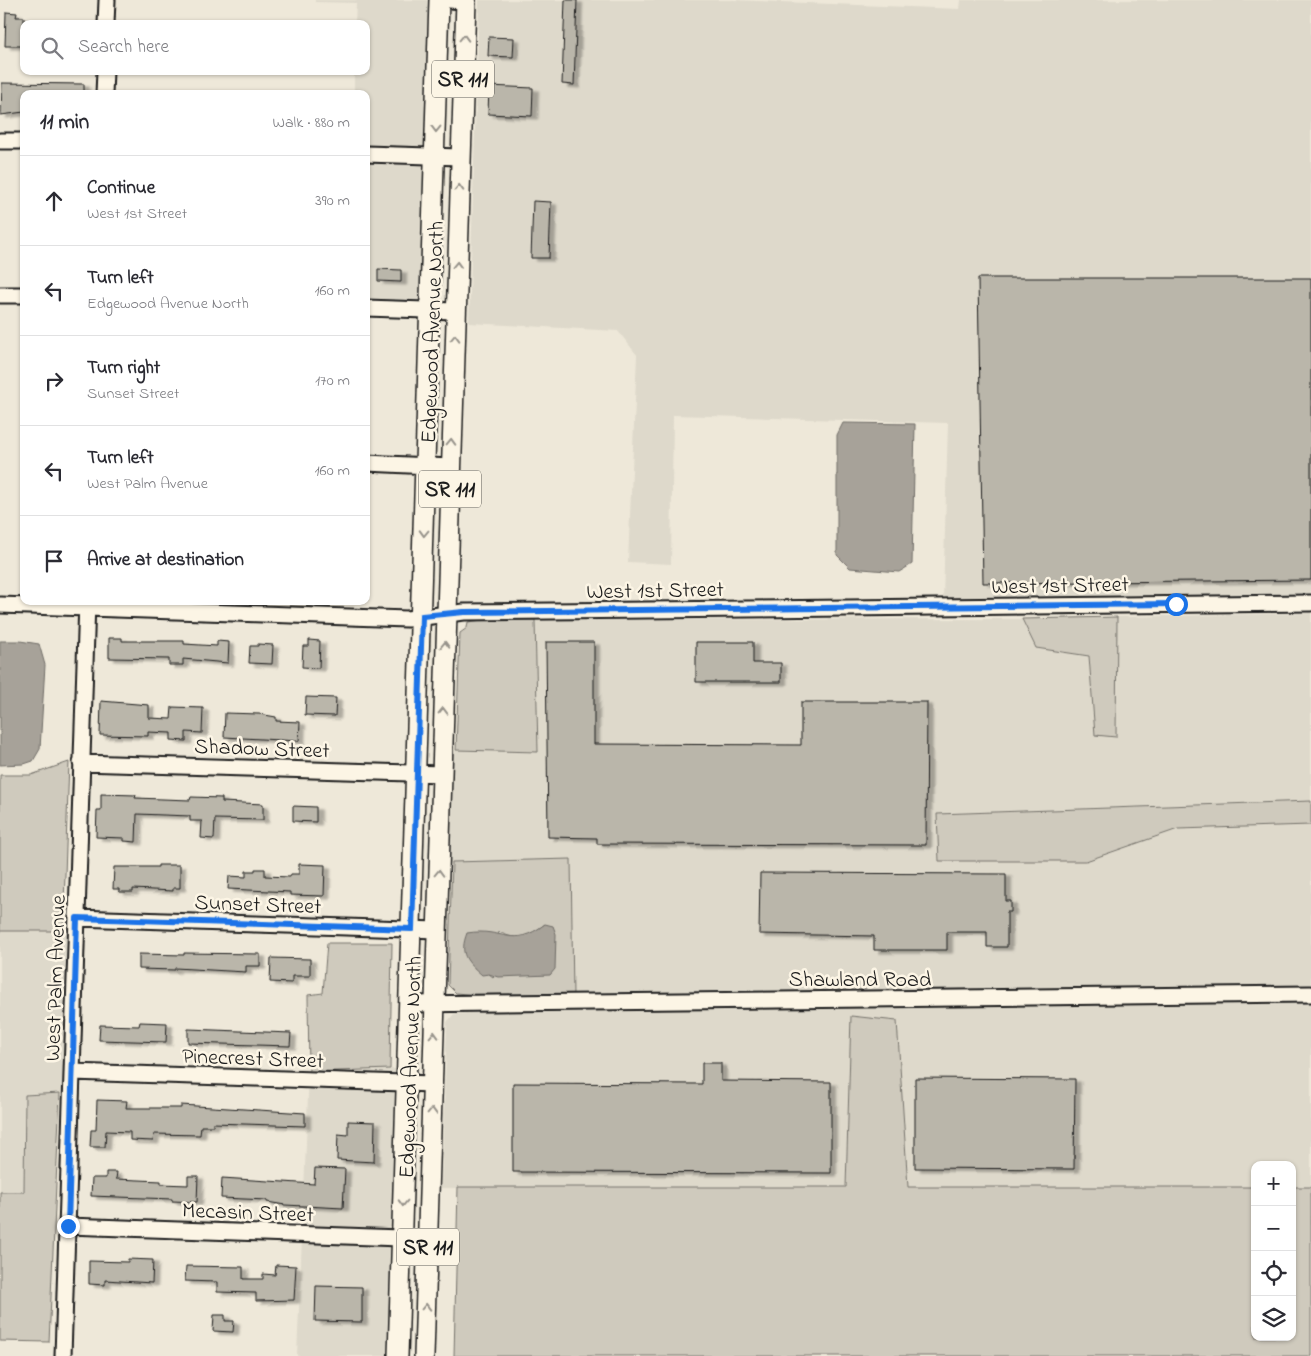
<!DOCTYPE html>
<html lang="en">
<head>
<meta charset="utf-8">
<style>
  body { margin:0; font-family:"Indie Flower",sans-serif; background:#f7f7f7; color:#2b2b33 }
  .controls { position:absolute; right:15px; bottom:15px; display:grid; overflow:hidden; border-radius:10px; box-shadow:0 1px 4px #0004 }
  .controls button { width:45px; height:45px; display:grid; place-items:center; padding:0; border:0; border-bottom:1px solid #e1e1e2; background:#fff; color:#2b2b33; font:25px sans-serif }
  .stop { position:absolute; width:15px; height:15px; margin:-11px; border:4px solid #1a73e8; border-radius:50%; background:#fff }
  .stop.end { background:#1a73e8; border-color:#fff; box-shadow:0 1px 5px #0008 }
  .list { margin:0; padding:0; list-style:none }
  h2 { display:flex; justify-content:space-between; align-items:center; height:65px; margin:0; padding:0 20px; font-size:21px }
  h2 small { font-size:16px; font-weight:400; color:#7c7c81 }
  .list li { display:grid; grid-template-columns:32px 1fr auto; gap:15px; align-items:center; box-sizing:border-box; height:90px; padding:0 20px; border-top:1px solid #e1e1e2 }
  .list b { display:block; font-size:19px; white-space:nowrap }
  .list p { margin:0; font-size:16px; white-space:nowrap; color:#7c7c81 }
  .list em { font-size:16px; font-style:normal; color:#7c7c81 }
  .icon { flex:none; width:28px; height:28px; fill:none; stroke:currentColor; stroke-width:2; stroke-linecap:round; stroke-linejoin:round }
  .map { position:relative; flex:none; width:1311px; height:1356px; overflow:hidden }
  .search { position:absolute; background:#fff; box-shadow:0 1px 4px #0004; left:20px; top:20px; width:350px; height:55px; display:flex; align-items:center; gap:12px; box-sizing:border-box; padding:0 18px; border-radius:10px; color:#7c7c81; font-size:19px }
  .panel { position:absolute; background:#fff; box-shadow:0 1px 4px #0004; left:20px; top:90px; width:350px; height:515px; border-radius:10px }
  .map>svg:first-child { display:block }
  .built { fill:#ded9cb }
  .green { fill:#cfcabd; stroke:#76736c; fill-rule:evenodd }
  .water { fill:#a7a299; stroke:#6f6c67 }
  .building { fill:#bab6aa; stroke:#1c1c1c; filter:url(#shadow) }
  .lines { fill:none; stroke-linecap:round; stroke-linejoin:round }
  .minor-casing { stroke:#1c1c1c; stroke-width:19 }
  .major-casing { stroke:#1c1c1c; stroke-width:22 }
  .minor { stroke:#fcf5e5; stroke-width:15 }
  .major { stroke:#fcf5e5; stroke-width:19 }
  .oneway { stroke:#97938b }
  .route { stroke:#1a73e8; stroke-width:6 }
  .labels { text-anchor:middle; stroke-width:5; stroke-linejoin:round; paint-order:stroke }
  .shield { fill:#fcf5e5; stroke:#5f5d58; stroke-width:1 }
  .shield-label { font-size:21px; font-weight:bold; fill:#1c1c1c }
  .street-label { font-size:22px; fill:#1c1c1c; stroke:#fcf5e5 }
</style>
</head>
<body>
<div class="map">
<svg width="1311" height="1356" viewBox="0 0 1311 1356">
  <defs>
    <filter id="shadow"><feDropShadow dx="5.5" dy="3" stdDeviation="1" flood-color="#0004"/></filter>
  </defs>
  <rect width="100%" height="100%" fill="#eee8d9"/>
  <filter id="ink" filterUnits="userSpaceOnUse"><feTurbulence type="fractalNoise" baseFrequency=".02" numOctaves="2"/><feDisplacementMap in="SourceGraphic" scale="10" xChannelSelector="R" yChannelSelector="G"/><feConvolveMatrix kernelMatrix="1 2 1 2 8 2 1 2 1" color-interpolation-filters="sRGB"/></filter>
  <g filter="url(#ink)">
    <path class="built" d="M315,0H430L420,315L366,312V94H354V71H366V24H355L356,3L315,2Z
      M479,0H733L960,9L961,0H1311V596L943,600L948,423L673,415L671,564L628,562L637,355L618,331L469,323Z
      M1311,613V801L937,814L939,861H1086L1178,829L1311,825V987L573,996L571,860L449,863L453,750L538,752L535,620L1022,619L1036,648L1089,656L1095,734L1116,737L1117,617Z
      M0,931H70L65,1093L25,1095L24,1193L0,1192Z
      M1311,1003V1187H1292V1165H1255V1187H908L897,1021L851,1016L846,1187L441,1188L447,1022L454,1014L491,1011Z
      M396,1069L388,1356H297L309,1072Z"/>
    <path class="green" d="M1117,617L1116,737L1095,735L1089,656L1036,648L1022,619Z
      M490,619L535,620L538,752L456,750L460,633L467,628L468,622Z
      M69,762L63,931H0V775H31Z
      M1311,801V825L1178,829L1086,861H939L937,814Z
      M571,859L573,996L496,997L456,993L448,985L452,862ZM545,924L493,977L489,974L499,932C519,942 528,937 545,924Z
      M327,943H392L390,1069L309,1072L308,995L323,993Z
      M851,1016L897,1021L908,1187H1255V1337H1292V1187H1311V1356H454L458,1187H846Z
      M60,1093L49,1342L0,1341V1192H24L25,1095Z"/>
    <path class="water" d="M843,423L915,424L912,564L899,572L850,568L837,555V435Z
      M0,641H20L39,644L45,665L40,749L33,761L24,764L0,765Z
      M545,924L553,926L556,934L555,969L550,975L498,977L489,974L482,975C466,961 459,954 467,933C504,927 511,950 545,924Z"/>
    <path class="building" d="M565,0H577L574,85L562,84Z
      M6,12L17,13L16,17H24V46H5Z
      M489,37L514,38L513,57L488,56Z
      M2,83L84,84V94H24V112L1,115Z
      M489,86L533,88L532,116L488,114Z
      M533,201L551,202L549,258H531Z
      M378,269L401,270V282L378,281Z
      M978,278H1311V580L983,583Z
      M109,638H122V641H184V644L217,646V641L229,642L228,663L183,659V665H169V659L109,658Z
      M309,640L320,641L319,668L302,667L303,646H309Z
      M546,642H594V744L801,745V702H927L926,845L597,844V838L548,837Z
      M696,642H753V663H781V682H696Z
      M258,644L273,645L272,664L249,663L250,646H258Z
      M306,697L336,698L335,716L305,715Z
      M101,701L149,705V718L171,719L172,707L203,708L202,733L186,732V741L171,740V733L148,732V736L100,735Z
      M225,713L259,714L276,717V721L300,722L299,741L224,737Z
      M101,794L136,795L135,798L190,800L191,797L222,798V802L263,804V820L215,819L214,839L201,838L202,821H190V816L137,814L136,842L124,841V838L96,837L97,810H101Z
      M293,806L316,807V822L293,821Z
      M299,864L325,865L324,896L290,895V892L228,889L229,876L246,877V871H255V869H265V876L290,877L291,874H299Z
      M158,865H180V888H173V891L133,889V892H119V889H113L114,867H158Z
      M760,873L1006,874V901H1011V912H1007V947H987V932H947V950H874V936L759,934Z
      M184,953L260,954V966H246V972L175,968V970L139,969V954L184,955Z
      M271,958L310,959V976H292V983L270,982Z
      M140,1022L167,1023L166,1042L99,1040L100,1025L139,1026Z
      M188,1029L291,1033L290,1046L188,1043Z
      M702,1063H721V1081L831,1082V1173L513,1172V1083L702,1084Z
      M915,1078L1075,1079L1074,1169L915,1168Z
      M97,1100L127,1101L126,1108H181V1105L305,1113V1126L213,1123V1126H201L200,1135L154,1134L153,1141L130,1140V1132L106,1131L105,1147H90L91,1130H96Z
      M348,1121L375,1122L374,1162L337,1160L338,1134L348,1135Z
      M315,1168L345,1169L343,1208L285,1205L267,1202V1200L221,1198L222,1178L314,1184Z
      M106,1172H117L116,1179L161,1181V1184L188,1185V1176H198L197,1202L172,1201V1199L91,1196L92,1178H106Z
      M128,1259L153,1260L152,1283L105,1280V1285L89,1284V1261L128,1262Z
      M276,1265L296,1266L294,1300L256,1301V1293L217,1292V1282L185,1281L186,1266L243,1267V1279H263V1274L275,1275Z
      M316,1286L362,1287V1322L315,1321Z
      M214,1315H225V1321H234L233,1332L213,1331Z"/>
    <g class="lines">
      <g class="minor-casing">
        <path id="minor" d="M449,0L466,1
          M106,24L107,0
          M104,94L105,71
          M0,141H24
          M366,154L460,157
          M0,295H24
          M366,308L455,311
          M366,463L451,467
          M0,605L407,619L464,612L1311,603
          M81,763L442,774
          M77,918L437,930
          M409,1004L1311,994
          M72,1072L433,1084
          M68,1226L428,1239
          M63,1356L87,601"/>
      </g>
      <g class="major-casing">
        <path id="major" d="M398,1356L439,0
          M424,1356L466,0"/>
      </g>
      <use href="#minor" class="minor"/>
      <use href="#major" class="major"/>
    </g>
    <defs><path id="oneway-chevron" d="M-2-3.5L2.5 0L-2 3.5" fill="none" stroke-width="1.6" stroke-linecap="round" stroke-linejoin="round" transform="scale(1.25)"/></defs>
    <g class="oneway">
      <use href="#oneway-chevron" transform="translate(464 38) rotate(-88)"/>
      <use href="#oneway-chevron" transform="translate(436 129) rotate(91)"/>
      <use href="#oneway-chevron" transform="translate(459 188) rotate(-88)"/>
      <use href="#oneway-chevron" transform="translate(457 265) rotate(-88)"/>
      <use href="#oneway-chevron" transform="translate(455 338) rotate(-88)"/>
      <use href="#oneway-chevron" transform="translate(451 442) rotate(-88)"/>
      <use href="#oneway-chevron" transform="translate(424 533) rotate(92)"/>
      <use href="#oneway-chevron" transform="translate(445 645) rotate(-88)"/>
      <use href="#oneway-chevron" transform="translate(443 711) rotate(-89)"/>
      <use href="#oneway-chevron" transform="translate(439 873) rotate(-88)"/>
      <use href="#oneway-chevron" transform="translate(434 1035) rotate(-88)"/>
      <use href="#oneway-chevron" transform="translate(432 1111) rotate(-88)"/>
      <use href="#oneway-chevron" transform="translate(403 1203) rotate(92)"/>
      <use href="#oneway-chevron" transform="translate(426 1307) rotate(-88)"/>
    </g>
  </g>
  <g class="lines" filter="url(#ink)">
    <path class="route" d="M68,1226L77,918L412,929L422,616L464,612L1176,604"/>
  </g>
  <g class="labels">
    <g class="shield">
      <rect x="432" y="60.5" width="62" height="37" rx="4"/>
      <rect x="419" y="470.5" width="62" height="37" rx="4"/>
      <rect x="397" y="1228.5" width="62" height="37" rx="4"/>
    </g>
    <g class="shield-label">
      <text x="463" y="86">SR 111</text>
      <text x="450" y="496">SR 111</text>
      <text x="428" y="1254">SR 111</text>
    </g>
    <g class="street-label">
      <text transform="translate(431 332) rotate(-88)" y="8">Edgewood Avenue North</text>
      <text transform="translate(1060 584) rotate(-1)" y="8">West 1st Street</text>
      <text transform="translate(655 589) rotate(-1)" y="8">West 1st Street</text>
      <text transform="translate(262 747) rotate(2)" y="8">Shadow Street</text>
      <text transform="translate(258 903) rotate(2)" y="8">Sunset Street</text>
      <text transform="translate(54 978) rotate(-88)" y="8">West Palm Avenue</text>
      <text x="860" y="986">Shawland Road</text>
      <text transform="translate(253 1057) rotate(2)" y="8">Pinecrest Street</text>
      <text transform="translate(409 1067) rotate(-88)" y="8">Edgewood Avenue North</text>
      <text transform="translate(248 1211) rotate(2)" y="8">Mecasin Street</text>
    </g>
  </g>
</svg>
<div class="controls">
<button>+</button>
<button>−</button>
<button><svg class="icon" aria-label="locate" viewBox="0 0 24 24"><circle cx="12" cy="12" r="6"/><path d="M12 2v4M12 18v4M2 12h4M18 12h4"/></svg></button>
<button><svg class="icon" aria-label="layers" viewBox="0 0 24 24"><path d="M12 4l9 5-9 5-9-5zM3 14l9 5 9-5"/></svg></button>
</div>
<div class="stop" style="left:1176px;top:604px"></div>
<div class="stop end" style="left:68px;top:1226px"></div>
<div class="search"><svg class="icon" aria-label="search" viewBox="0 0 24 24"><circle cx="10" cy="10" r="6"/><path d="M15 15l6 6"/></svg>Search here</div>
<section class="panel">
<h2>11 min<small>Walk · 880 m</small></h2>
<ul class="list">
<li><svg class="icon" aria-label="ahead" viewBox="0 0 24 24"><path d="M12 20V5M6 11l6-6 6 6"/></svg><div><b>Continue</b><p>West 1st Street</p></div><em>390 m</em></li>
<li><svg class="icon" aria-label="left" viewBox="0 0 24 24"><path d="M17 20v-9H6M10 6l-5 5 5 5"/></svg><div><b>Turn left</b><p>Edgewood Avenue North</p></div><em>160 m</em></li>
<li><svg class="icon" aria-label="right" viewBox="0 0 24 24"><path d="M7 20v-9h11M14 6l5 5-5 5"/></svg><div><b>Turn right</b><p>Sunset Street</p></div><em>170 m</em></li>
<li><svg class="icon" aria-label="left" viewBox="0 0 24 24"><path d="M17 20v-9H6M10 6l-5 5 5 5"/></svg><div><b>Turn left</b><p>West Palm Avenue</p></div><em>160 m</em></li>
<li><svg class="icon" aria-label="arrive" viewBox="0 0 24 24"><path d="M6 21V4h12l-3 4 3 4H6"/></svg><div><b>Arrive at destination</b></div></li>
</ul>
</section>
</div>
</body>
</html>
